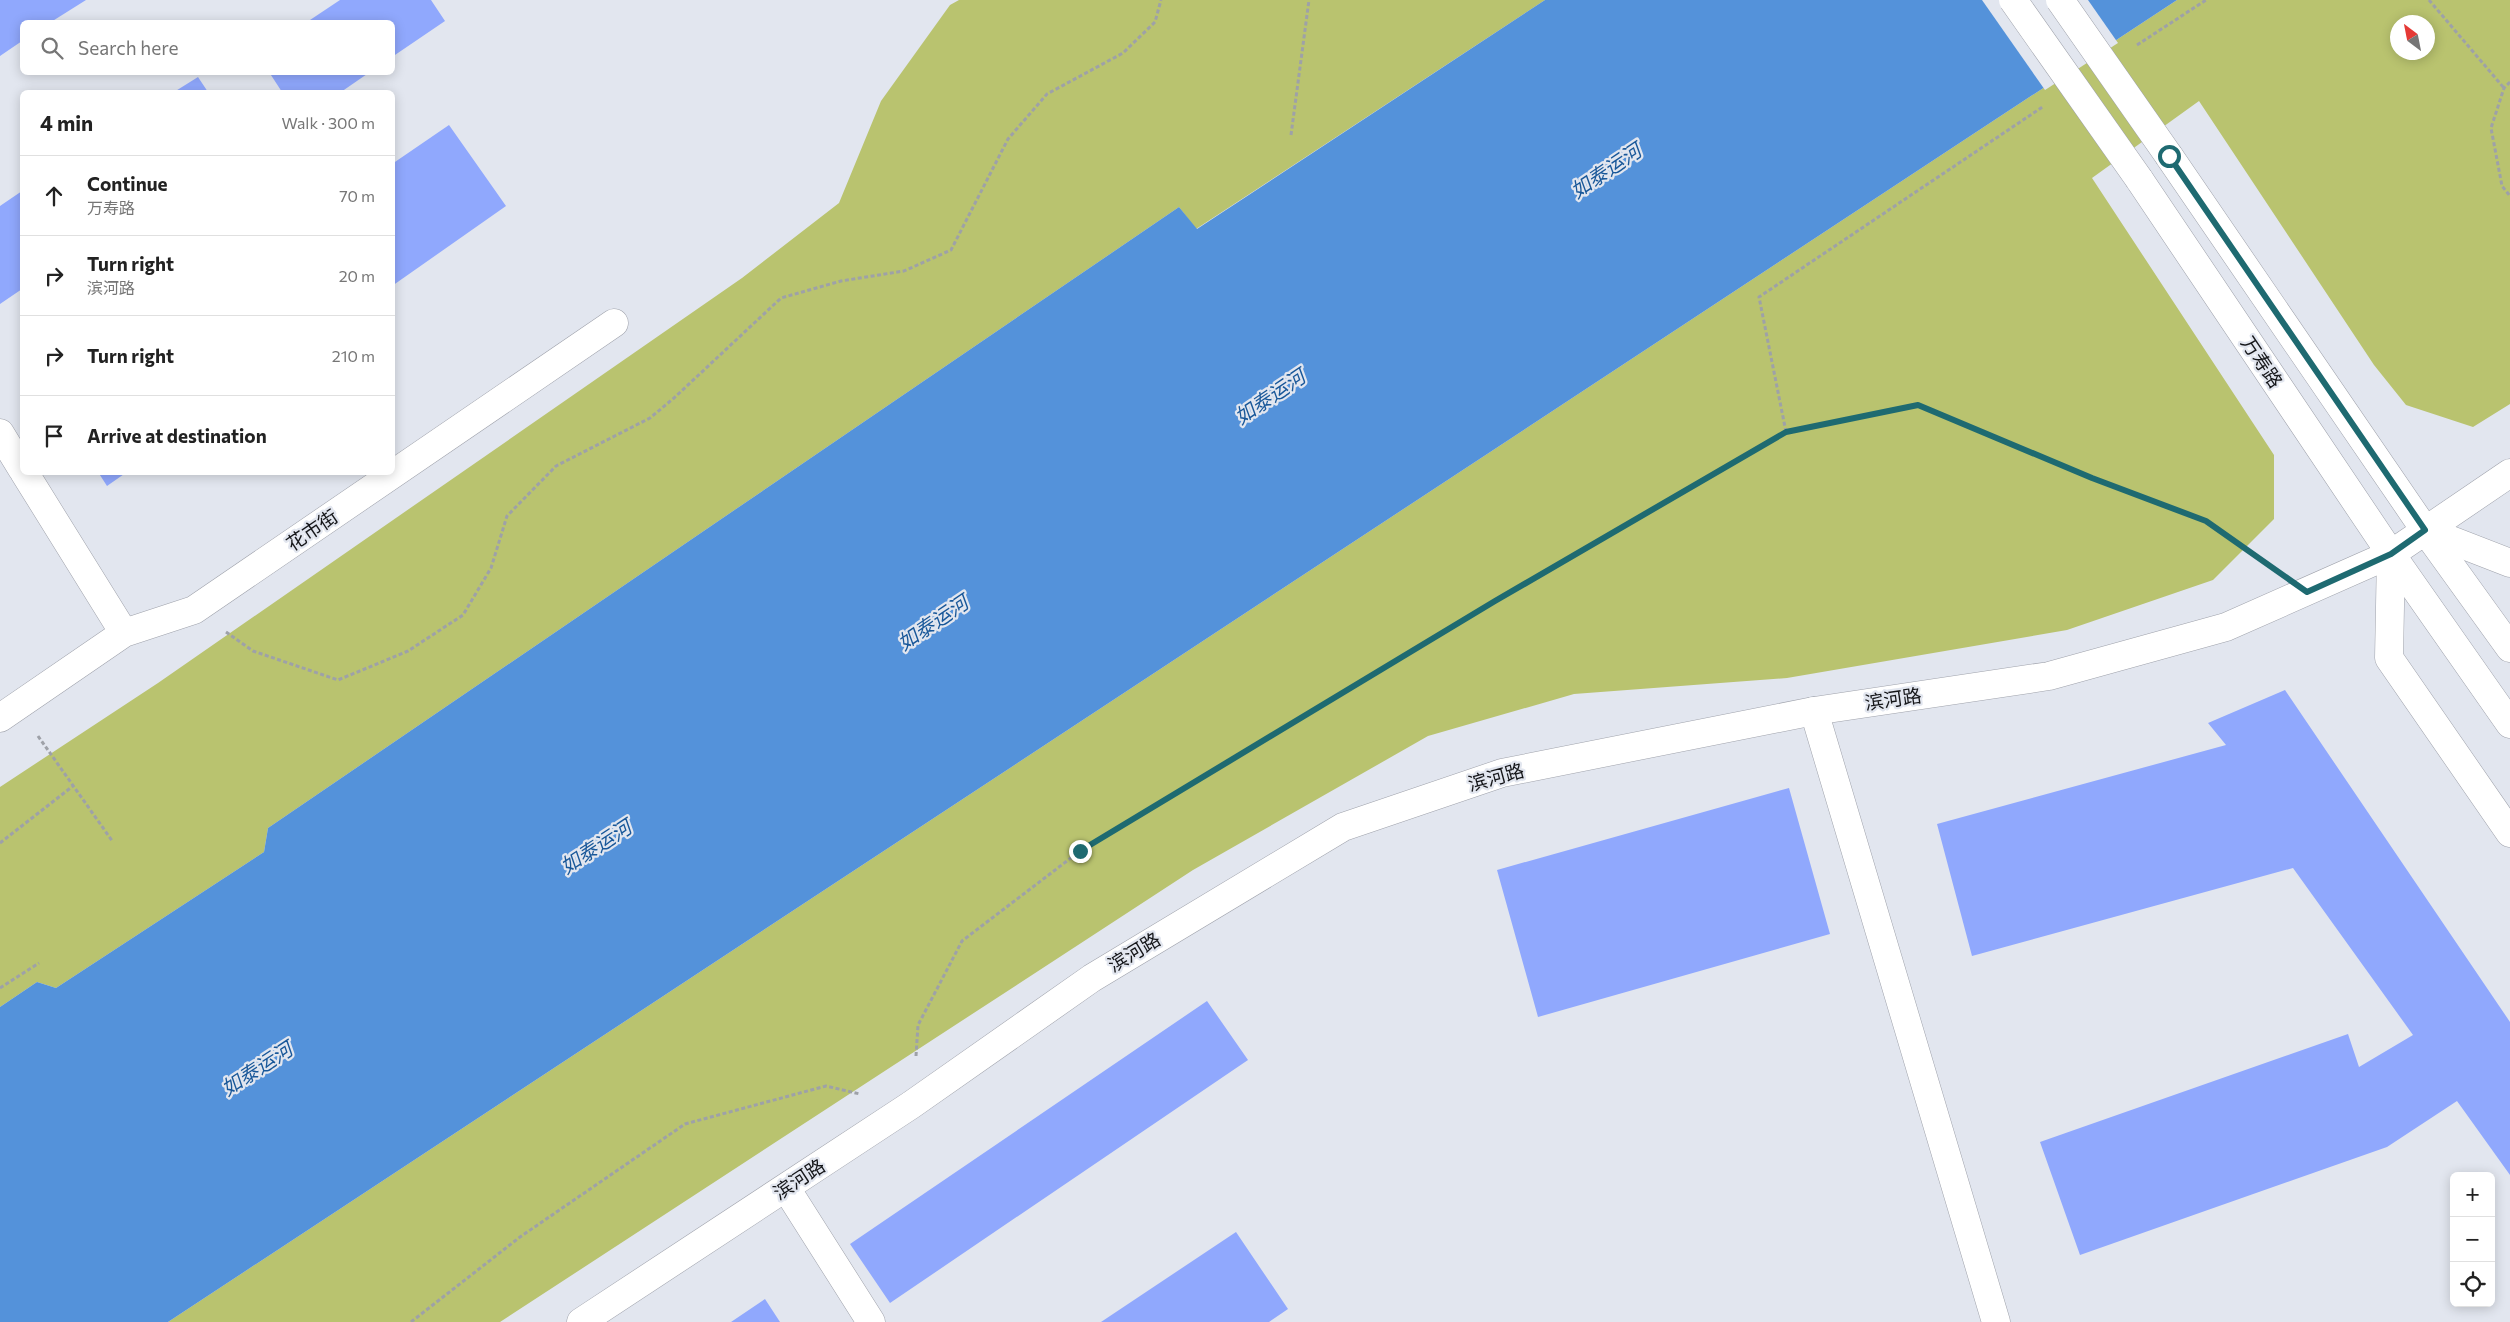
<!DOCTYPE html>
<html lang="en">
<head>
<meta charset="utf-8">
<style>
  body { margin:0; font-family:Commissioner,"Noto Sans SC",sans-serif; background:#f2f2f2; color:#222 }
  .controls { position:absolute; right:15px; bottom:15px; display:grid; overflow:hidden; border-radius:8px; box-shadow:0 2px 12px #0003 }
  .controls button { width:45px; height:45px; display:grid; place-items:center; padding:0; border:0; border-bottom:1px solid #e0e0e0; background:#fff; color:#222; font:25px sans-serif }
  .compass { position:absolute; left:2390px; top:15px; width:45px; height:45px; border-radius:50%; background:#fff; box-shadow:0 2px 12px #0003; rotate:328deg }
  .stop { position:absolute; width:15px; height:15px; margin:-11px; border:4px solid #1e6a71; border-radius:50%; background:#fff }
  .stop.end { background:#1e6a71; border-color:#fff; box-shadow:0 1px 5px #0008 }
  .list { margin:0; padding:0; list-style:none }
  h2 { display:flex; justify-content:space-between; align-items:center; height:65px; margin:0; padding:0 20px; font-size:21px }
  h2 small { font-size:16px; font-weight:400; color:#767676 }
  .list li { display:grid; grid-template-columns:32px 1fr auto; gap:15px; align-items:center; box-sizing:border-box; height:80px; padding:0 20px; border-top:1px solid #e0e0e0 }
  .list b { display:block; font-size:19px; white-space:nowrap }
  .list p { margin:0; font-size:16px; white-space:nowrap; color:#767676 }
  .list em { font-size:16px; font-style:normal; color:#767676 }
  .icon { flex:none; width:28px; height:28px; fill:none; stroke:currentColor; stroke-width:2; stroke-linecap:round; stroke-linejoin:round }
  .map { position:relative; flex:none; width:2510px; height:1322px; overflow:hidden }
  .search { position:absolute; background:#fff; box-shadow:0 2px 12px #0003; left:20px; top:20px; width:375px; height:55px; display:flex; align-items:center; gap:12px; box-sizing:border-box; padding:0 18px; border-radius:8px; color:#767676; font-size:19px }
  .panel { position:absolute; background:#fff; box-shadow:0 2px 12px #0003; left:20px; top:90px; width:375px; height:385px; border-radius:8px }
  .map>svg:first-child { display:block }
  .green { fill:#b9c36f; fill-rule:evenodd }
  .water { fill:#5492da }
  .pier { fill:#e2e6ef }
  .building { fill:#90a8fd }
  .lines { fill:none; stroke-linecap:round; stroke-linejoin:round }
  .street-casing { stroke:#9fa2ab; stroke-width:29 }
  .secondary-casing { stroke:#9fa2ab; stroke-width:29 }
  .path { stroke:#9ea1a8; stroke-width:3; stroke-dasharray:4 2.5; stroke-linecap:butt }
  .street { stroke:#fff; stroke-width:28 }
  .secondary { stroke:#fff; stroke-width:28 }
  .secondary-bridge-casing { stroke:#9fa2ab; stroke-width:29; stroke-linecap:butt }
  .secondary-bridge { stroke:#fff; stroke-width:28 }
  .route { stroke:#1e6a71; stroke-width:6 }
  .labels { text-anchor:middle; stroke-width:4.5; stroke-linejoin:round; paint-order:stroke }
  .street-label { font-size:19px; fill:#151619; stroke:#e2e6ef }
  .water-label { font-size:20px; font-style:italic; fill:#185799; stroke:#e2e6ef }
</style>
</head>
<body>
<div class="map">
<svg width="2510" height="1322" viewBox="0 0 2510 1322">
  <rect width="100%" height="100%" fill="#e2e6ef"/>
  <path class="green" d="M959,0H1545L1196,229L1179,207L268,828L264,852L56,988L37,982L0,1007V787L158,683L742,278L839,203L881,101L950,5Z
    M2177,0H2510V404L2473,427L2406,405L2374,365L2199,101L2092,178L2274,455V519L2213,580L2067,630L1787,678L1574,694L1428,736L1193,870L500,1322H168ZM2398,22H2428V52H2398Z"/>
  <path class="water" d="M1545,0H2177L168,1322H0V1007L37,982L56,988L264,852L268,828L1179,207L1197,229Z"/>
  <path class="pier" d="M1982,0H2088L2118,43L2045,90Z"/>
  <path class="building" d="M0,0H86L51,22H22V41L0,56Z
    M340,0H431L445,21L392,57V22H307Z
    M269,72H370L341,92H282Z
    M198,77L208,92H174Z
    M449,125L506,206L392,286V164Z
    M22,191V289L0,304V206Z
    M98,472H127L107,486Z
    M2285,690L2510,1022V1175L2457,1101L2387,1147L2080,1255L2040,1142L2348,1034L2359,1067L2413,1035L2293,868L1972,956L1937,824L2226,745L2208,723Z
    M1789,788L1830,934L1538,1017L1497,870Z
    M1207,1001L1248,1060L890,1303L850,1244Z
    M1236,1232L1288,1309L1269,1322H1101Z
    M765,1299L780,1322H731Z"/>
  <g class="lines">
    <g class="street-casing">
      <path id="street" d="M0,433L22,469
        M24,472L124,633
        M2425,530L2510,563
        M2391,554L2389,658L2510,833
        M1814,711L1996,1322
        M0,718L124,633L194,610L614,323
        M786,1188L871,1322"/>
    </g>
    <g class="secondary-casing">
      <path id="secondary" d="M2169,156L2425,530L2510,648
        M2139,179L2391,554L2510,724
        M581,1322L911,1105L1092,978L1343,827L1502,773L1814,711L2049,676L2226,627L2391,554L2510,473"/>
    </g>
    <path class="path" d="M2429,0L2504,88
      M2137,45L2206,0
      M2510,82L2504,88L2491,128L2502,186L2510,196
      M1291,135L1309,0
      M1786,432L1759,297L2044,106
      M226,632L253,651L338,680L408,651L463,615L491,568L507,516L556,466L650,418L674,398L781,298L841,281L904,271L951,250L1008,139L1047,94L1123,53L1155,22L1161,0
      M38,736L113,842
      M0,843L73,786
      M0,988L39,963
      M916,1056L918,1025L962,941L1080,851L1495,601L1786,432L1918,405L2092,478L2206,521L2270,566
      M411,1322L520,1237L685,1124L826,1086L860,1094"/>
    <use href="#street" class="street"/>
    <use href="#secondary" class="secondary"/>
    <g class="secondary-bridge-casing">
      <path id="secondary-bridge" d="M2013,0L2139,179
        M2060,0L2169,156"/>
    </g>
    <use href="#secondary-bridge" class="secondary-bridge"/>
  </g>
  <g class="lines">
    <path class="route" d="M1080,851L1495,601L1786,432L1918,405L2092,478L2206,521L2307,592L2391,554L2425,530L2169,156"/>
  </g>
  <g class="labels">
    <g class="street-label">
      <text transform="translate(2262 362) rotate(56)" y="7">万寿路</text>
      <text transform="translate(312 530) rotate(-34)" y="7">花市街</text>
      <text transform="translate(1893 699) rotate(-8)" y="7">滨河路</text>
      <text transform="translate(1496 777) rotate(-15)" y="7">滨河路</text>
      <text transform="translate(1134 952) rotate(-31)" y="7">滨河路</text>
      <text transform="translate(799 1179) rotate(-33)" y="7">滨河路</text>
    </g>
    <g class="water-label">
      <text transform="translate(1606 171) rotate(-34)" y="7">如泰运河</text>
      <text transform="translate(1270 397) rotate(-34)" y="7">如泰运河</text>
      <text transform="translate(933 623) rotate(-34)" y="7">如泰运河</text>
      <text transform="translate(596 847) rotate(-33)" y="7">如泰运河</text>
      <text transform="translate(257 1069) rotate(-33)" y="7">如泰运河</text>
    </g>
  </g>
</svg>
<div class="controls">
<button>+</button>
<button>−</button>
<button><svg class="icon" aria-label="locate" viewBox="0 0 24 24"><circle cx="12" cy="12" r="6"/><path d="M12 2v4M12 18v4M2 12h4M18 12h4"/></svg></button>
</div>
<svg class="compass" viewBox="-18 -18 36 36"><path d="M0-13l5 13h-10z" fill="#e53935"/><path d="M0 13l5-13h-10z" fill="#767676"/></svg>
<div class="stop" style="left:2169px;top:156px"></div>
<div class="stop end" style="left:1080px;top:851px"></div>
<div class="search"><svg class="icon" aria-label="search" viewBox="0 0 24 24"><circle cx="10" cy="10" r="6"/><path d="M15 15l6 6"/></svg>Search here</div>
<section class="panel">
<h2>4 min<small>Walk · 300 m</small></h2>
<ul class="list">
<li><svg class="icon" aria-label="ahead" viewBox="0 0 24 24"><path d="M12 20V5M6 11l6-6 6 6"/></svg><div><b>Continue</b><p>万寿路</p></div><em>70 m</em></li>
<li><svg class="icon" aria-label="right" viewBox="0 0 24 24"><path d="M7 20v-9h11M14 6l5 5-5 5"/></svg><div><b>Turn right</b><p>滨河路</p></div><em>20 m</em></li>
<li><svg class="icon" aria-label="right" viewBox="0 0 24 24"><path d="M7 20v-9h11M14 6l5 5-5 5"/></svg><div><b>Turn right</b></div><em>210 m</em></li>
<li><svg class="icon" aria-label="arrive" viewBox="0 0 24 24"><path d="M6 21V4h12l-3 4 3 4H6"/></svg><div><b>Arrive at destination</b></div></li>
</ul>
</section>
</div>
</body>
</html>
